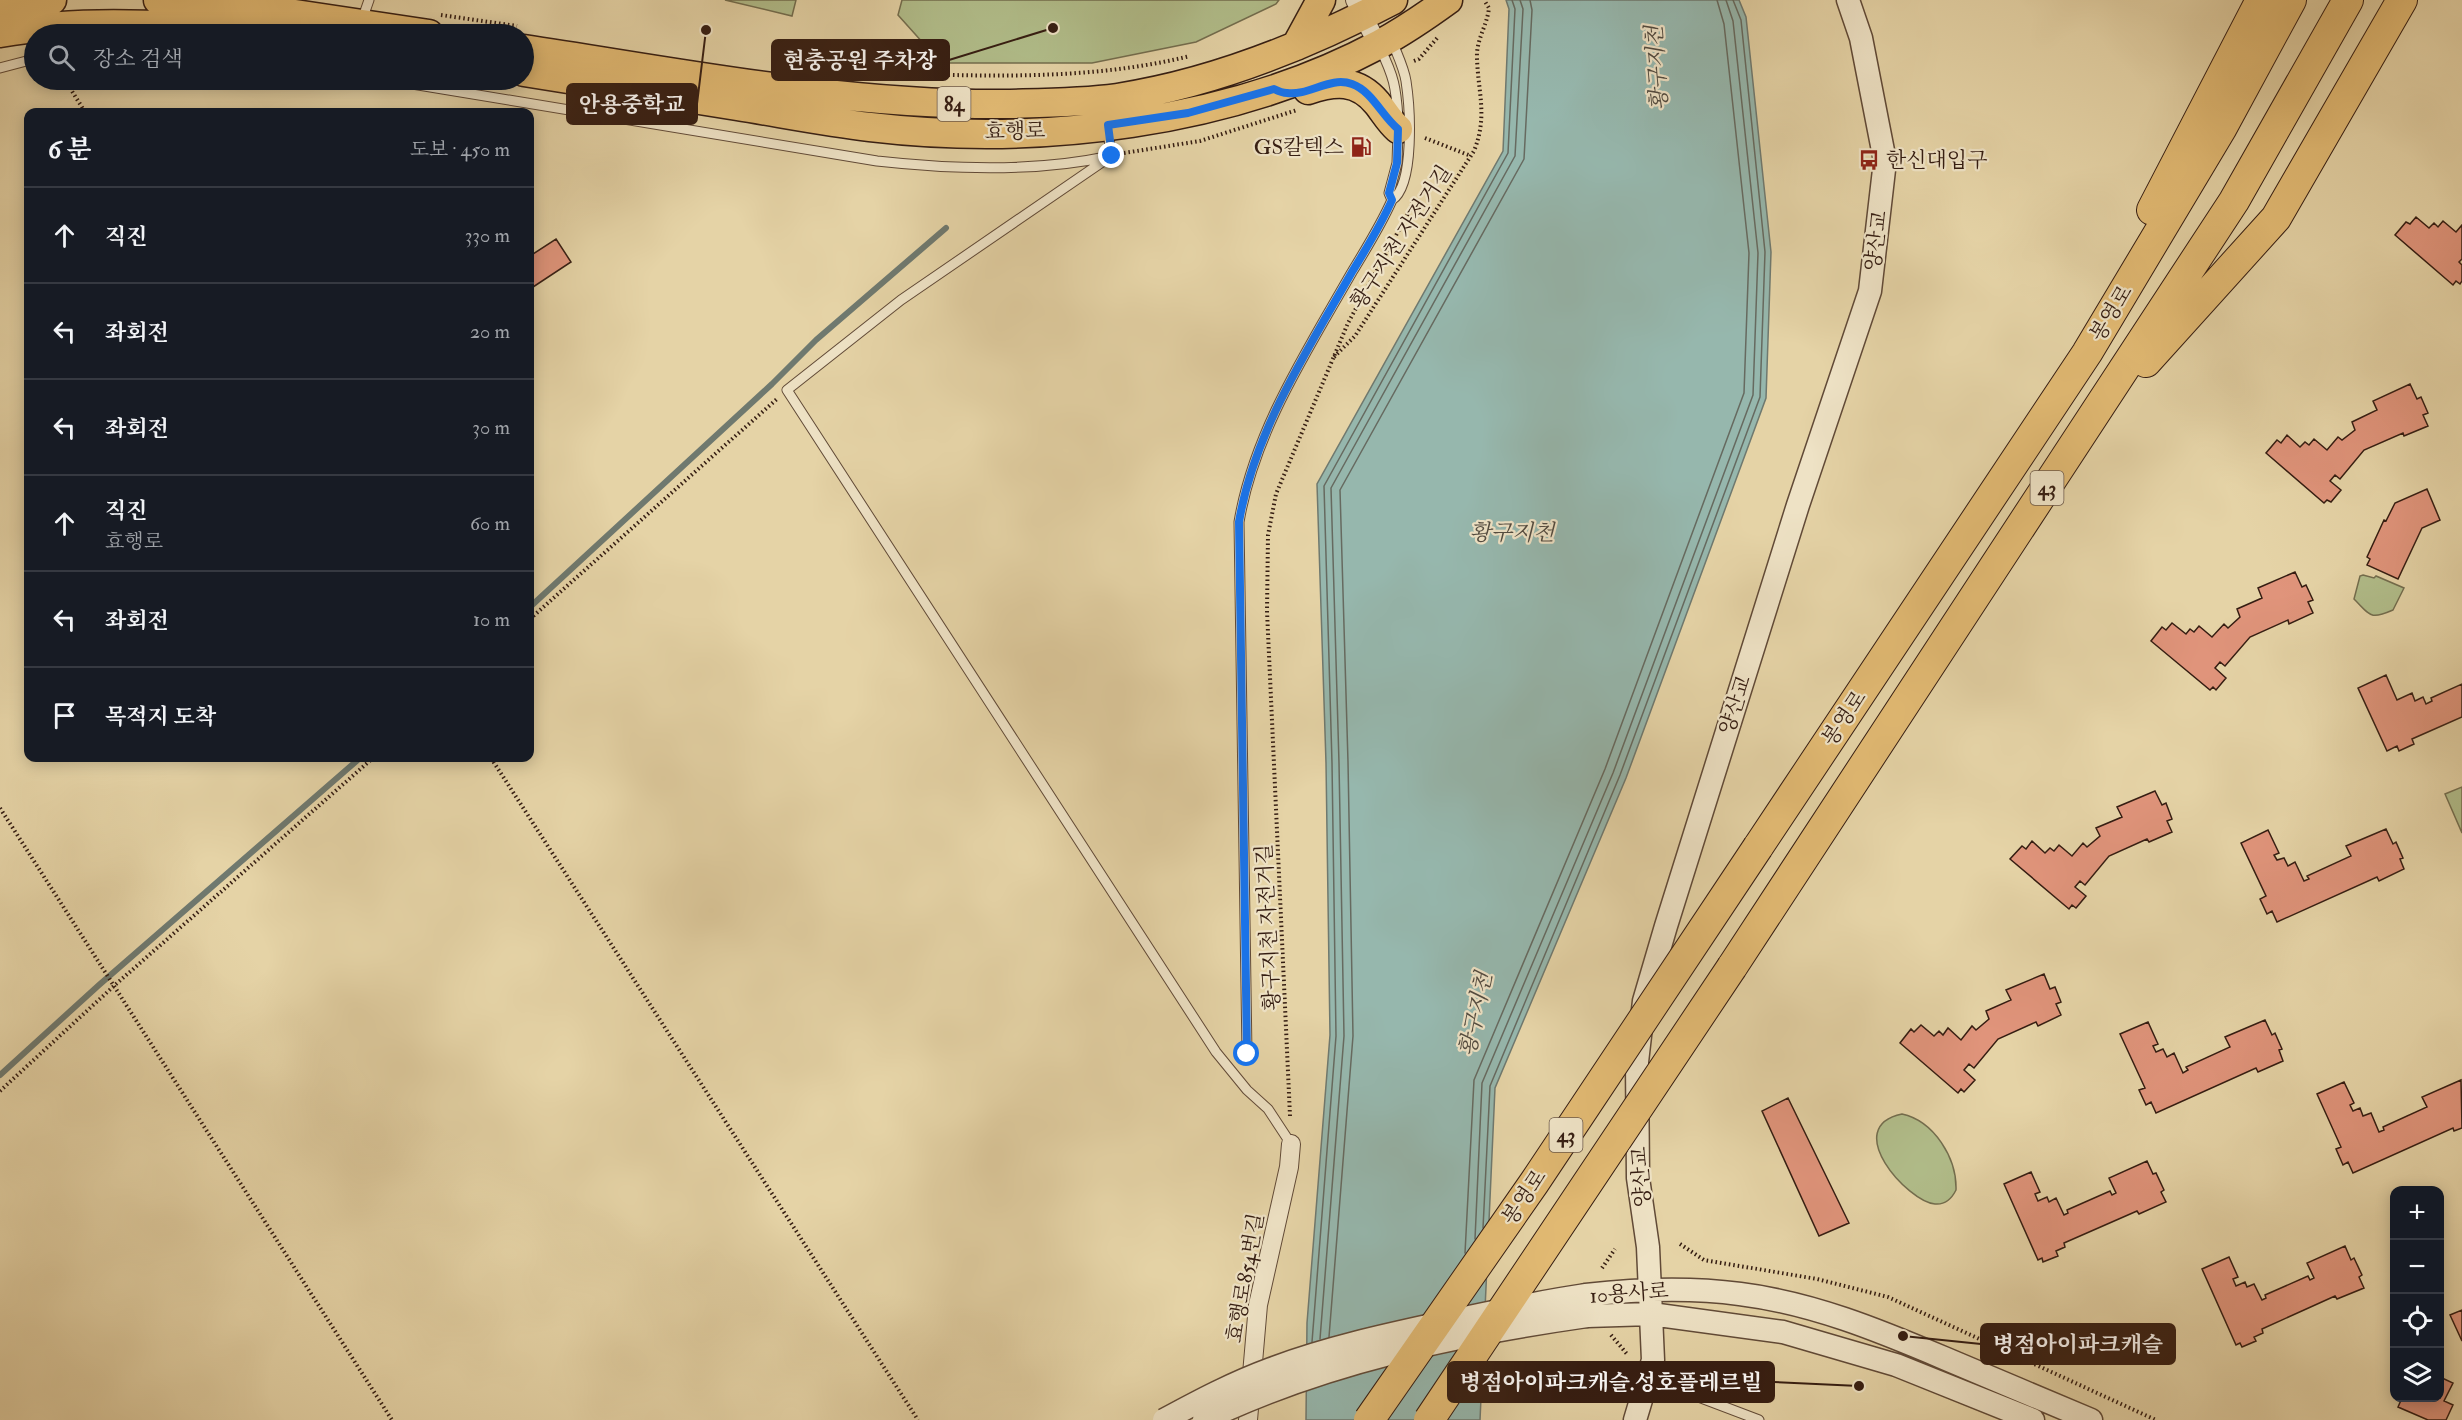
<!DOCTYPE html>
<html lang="ko">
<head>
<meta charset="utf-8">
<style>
  body { margin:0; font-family:"IM FELL Double Pica","Noto Serif KR",serif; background:#242831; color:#f1f3f6 }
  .controls { position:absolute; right:18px; bottom:18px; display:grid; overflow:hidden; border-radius:12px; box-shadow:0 3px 15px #0003 }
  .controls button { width:54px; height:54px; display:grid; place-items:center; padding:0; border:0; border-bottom:2px solid #363941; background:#171b24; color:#f1f3f6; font:30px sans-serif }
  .stop { position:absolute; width:18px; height:18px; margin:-14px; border:4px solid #1a73e8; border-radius:50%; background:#fff }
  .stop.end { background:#1a73e8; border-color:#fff; box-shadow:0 2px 6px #0008 }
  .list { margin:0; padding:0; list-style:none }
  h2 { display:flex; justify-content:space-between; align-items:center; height:78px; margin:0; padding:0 24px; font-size:26px }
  h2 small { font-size:20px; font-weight:400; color:#9ea1a6 }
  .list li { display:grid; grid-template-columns:39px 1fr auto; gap:18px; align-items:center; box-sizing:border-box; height:96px; padding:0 24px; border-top:2px solid #363941 }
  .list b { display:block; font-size:22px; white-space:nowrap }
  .list p { margin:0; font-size:20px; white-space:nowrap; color:#9ea1a6 }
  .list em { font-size:20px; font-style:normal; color:#9ea1a6 }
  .icon { flex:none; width:33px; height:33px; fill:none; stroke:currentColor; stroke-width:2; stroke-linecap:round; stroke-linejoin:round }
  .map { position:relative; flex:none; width:2462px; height:1420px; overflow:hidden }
  .search { position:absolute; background:#171b24; box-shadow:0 3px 15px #0003; left:24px; top:24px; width:510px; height:66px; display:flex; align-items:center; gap:15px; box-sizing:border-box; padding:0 21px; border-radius:33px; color:#9ea1a6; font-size:22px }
  .panel { position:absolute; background:#171b24; box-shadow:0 3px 15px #0003; left:24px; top:108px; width:510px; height:654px; border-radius:12px }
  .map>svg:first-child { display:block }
  .green { fill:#b1bd8a; stroke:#736d4e; stroke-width:1.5 }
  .water { fill:#96b7ad; stroke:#6f796f; stroke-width:1.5 }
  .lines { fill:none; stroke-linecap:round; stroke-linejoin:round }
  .shore { stroke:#666a60; stroke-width:1.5 }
  .stream { stroke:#6f796f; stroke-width:6 }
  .building { fill:#e0947b; stroke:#351d12; stroke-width:1.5 }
  .service-casing { stroke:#614a37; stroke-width:11 }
  .minor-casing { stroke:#614a37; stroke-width:20 }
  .tertiary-casing { stroke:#614a37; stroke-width:25 }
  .primary-casing { stroke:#351d12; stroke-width:31 }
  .trunk-casing { stroke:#351d12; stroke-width:32 }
  .path { stroke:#351d12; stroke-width:4; stroke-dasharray:1.5 3; stroke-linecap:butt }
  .service { stroke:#eee2c5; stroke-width:9 }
  .minor { stroke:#eee2c5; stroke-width:18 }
  .tertiary { stroke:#eee2c5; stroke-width:22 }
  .primary { stroke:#e2ba73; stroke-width:28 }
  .trunk { stroke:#e2ba73; stroke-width:30 }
  .tertiary-bridge-casing { stroke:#614a37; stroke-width:25; stroke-linecap:butt }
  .trunk-bridge-casing { stroke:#351d12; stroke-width:32; stroke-linecap:butt }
  .tertiary-bridge { stroke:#eee2c5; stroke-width:22 }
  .trunk-bridge { stroke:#e2ba73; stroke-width:30 }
  .route { stroke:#1a73e8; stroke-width:8 }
  .labels { text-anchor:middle; stroke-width:4.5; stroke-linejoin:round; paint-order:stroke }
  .shield { fill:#eee2c5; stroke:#6c5848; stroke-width:1.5 }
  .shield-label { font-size:20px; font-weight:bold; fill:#351d12 }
  .street-label { font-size:21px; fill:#351d12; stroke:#eee2c5 }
  .poi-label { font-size:21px; fill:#351d12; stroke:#eee2c5; text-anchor:end }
  .water-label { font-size:22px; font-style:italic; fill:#524b40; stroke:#eee2c5 }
  .leader { fill:none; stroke:#351d12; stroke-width:2 }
  .callout-dot { fill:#351d12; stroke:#eee2c5; stroke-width:2 }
  .callout { fill:#351d12; stroke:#351d12; stroke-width:2 }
  .callout-label { font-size:22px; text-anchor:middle; font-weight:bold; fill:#fff }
</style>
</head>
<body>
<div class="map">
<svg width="2462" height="1420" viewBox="0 0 2462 1420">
  <rect width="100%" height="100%" fill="#e5d3a6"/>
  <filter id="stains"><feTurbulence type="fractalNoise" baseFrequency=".00333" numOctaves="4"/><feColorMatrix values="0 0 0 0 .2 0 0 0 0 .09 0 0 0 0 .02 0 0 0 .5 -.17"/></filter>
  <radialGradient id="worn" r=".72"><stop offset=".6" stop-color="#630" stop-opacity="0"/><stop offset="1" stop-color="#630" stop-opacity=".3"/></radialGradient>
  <path class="green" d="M725,0H796L792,16Z
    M902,0H1279L1276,4L1196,42L1092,63H941L898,15Z
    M2363,575L2374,578L2376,576L2404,588L2393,610C2370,620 2371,616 2354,599L2360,576Z
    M2462,787V833L2445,794Z
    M1902,1114C1934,1121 1957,1158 1956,1190C1952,1198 1945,1205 1935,1204C1908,1202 1840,1127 1902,1114Z"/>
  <path class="water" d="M1506,0H1739L1746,17L1771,252L1766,398L1626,778L1495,1088L1480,1420H1306L1307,1323L1330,1035L1326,763L1317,484L1503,151L1509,9Z"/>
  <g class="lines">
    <path class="shore" d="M1483,1228L1490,1086L1620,775L1760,397L1765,252L1741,20L1733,0
      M1475,1239L1482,1083L1613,773L1753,395L1758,253L1733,21L1726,0
      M1465,1253L1474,1080L1605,769L1744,393L1749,253L1724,24L1717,0
      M1329,1337L1353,1036L1348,762L1340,490L1524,159L1532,10L1530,0
      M1320,1339L1344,1036L1339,763L1331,488L1515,156L1523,9L1520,0
      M1312,1342L1336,1036L1332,763L1324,486L1508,153L1515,9L1512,0"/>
    <path class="stream" d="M530,607L772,384L816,340L946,228
      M0,1075L99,985L360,758"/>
  </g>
  <path class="building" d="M2416,217L2429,228L2434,223L2438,227L2443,221L2456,232L2462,225V259L2459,262L2462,265V281L2460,284L2456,281L2453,285L2395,235L2406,222L2410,224Z
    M556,239L571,262L530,289V256Z
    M2410,384L2417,399L2421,397L2428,413L2423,415L2428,426L2404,436L2403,433L2364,450L2340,479L2335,475L2330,481L2341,490L2331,502L2327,500L2324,503L2266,453L2277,440L2281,443L2287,435L2300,447L2305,442L2309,445L2314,439L2327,450L2338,437L2342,440L2355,430L2352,422L2377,410L2373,401Z
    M2427,489L2440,520L2422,528L2398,579L2367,565L2370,559L2367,557L2384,520L2386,521L2395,503Z
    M2295,572L2302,587L2306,585L2313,600L2308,602L2313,613L2289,624L2288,620L2250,637L2225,666L2220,662L2215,668L2226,678L2216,690L2213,687L2210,690L2151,641L2162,627L2166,630L2172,623L2186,634L2190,629L2194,632L2199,626L2212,637L2224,624L2228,628L2240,617L2237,609L2262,598L2258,588Z
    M2386,675L2397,700L2412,693L2415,701L2423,697L2426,704L2432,701L2431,698L2462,684V717L2412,739L2414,744L2399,751L2397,746L2387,751L2358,688Z
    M2155,791L2162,805L2166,803L2172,819L2167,821L2172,832L2149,842L2147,839L2109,856L2085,885L2080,881L2075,887L2086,896L2076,908L2072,905L2069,909L2010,859L2022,846L2026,849L2032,841L2045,853L2050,848L2054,851L2059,845L2072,856L2083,843L2087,847L2100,836L2096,828L2122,817L2117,807Z
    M2386,829L2393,844L2396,842L2403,858L2400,859L2404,869L2379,881L2377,877L2277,922L2272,911L2267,914L2260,899L2266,896L2241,843L2268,830L2279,853L2274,855L2277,860L2284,858L2288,866L2295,862L2304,881L2309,879L2307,876L2351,856L2346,846Z
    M2044,974L2050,989L2055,987L2061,1002L2056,1004L2061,1015L2038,1026L2036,1022L1998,1039L1974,1068L1969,1064L1964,1070L1975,1080L1964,1092L1961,1089L1958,1093L1900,1043L1911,1029L1914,1032L1921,1025L1934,1036L1939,1031L1943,1035L1948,1028L1961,1040L1972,1026L1976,1030L1989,1019L1986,1011L2011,1000L2006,990Z
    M2265,1020L2272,1035L2275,1033L2282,1049L2279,1050L2283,1061L2258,1072L2256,1068L2156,1113L2151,1102L2146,1105L2139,1090L2145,1088L2120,1034L2148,1022L2158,1044L2153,1046L2156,1052L2163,1049L2167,1057L2174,1053L2183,1073L2188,1070L2186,1067L2230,1047L2225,1037Z
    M2461,1080L2462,1128L2454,1131L2453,1128L2353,1173L2348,1162L2343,1165L2336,1149L2341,1147L2317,1094L2344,1082L2354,1103L2350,1105L2353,1111L2360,1108L2363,1116L2371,1113L2379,1132L2384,1130L2383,1127L2427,1107L2422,1097Z
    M1788,1098L1849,1223L1819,1236L1762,1111Z
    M2147,1161L2153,1174L2156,1173L2164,1190L2161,1192L2166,1202L2139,1214L2137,1211L2064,1243L2065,1247L2056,1251L2058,1256L2043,1262L2042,1258L2038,1260L2004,1184L2031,1172L2040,1192L2035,1194L2038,1201L2047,1197L2049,1202L2056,1198L2064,1215L2068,1213L2067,1210L2110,1191L2112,1195L2116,1193L2109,1178Z
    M2345,1246L2351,1260L2354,1258L2362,1275L2359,1277L2364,1288L2337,1299L2335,1296L2262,1329L2263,1333L2254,1337L2256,1341L2242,1347L2240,1343L2236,1345L2202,1269L2229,1257L2238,1277L2233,1279L2236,1286L2245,1282L2247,1287L2254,1284L2262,1300L2266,1298L2265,1295L2308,1276L2310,1280L2314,1278L2307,1263Z
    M2462,1310V1341L2450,1315Z
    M2440,1377L2453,1383L2444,1401L2453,1405L2446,1420H2428L2398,1407L2402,1398H2440Z"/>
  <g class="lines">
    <g class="service-casing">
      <path id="service" d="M362,20L369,0
        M1380,48C1394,77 1396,87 1398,118
        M0,68L34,59
        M388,80L877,161C949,169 1035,172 1106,157
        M1108,130L1111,156L901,300L787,390L1216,1052L1247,1090L1268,1109L1291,1144
        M1392,200L1389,193L1397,163L1398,132
        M1247,1054L1239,522C1254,432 1307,351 1352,272C1366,249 1381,225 1392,200C1415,185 1410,107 1406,81C1404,68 1397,54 1392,41
        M1688,1393L1759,1420"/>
    </g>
    <g class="minor-casing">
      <path id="minor" d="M1355,0L1378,45
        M1248,1420L1258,1305L1289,1167L1291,1144"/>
    </g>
    <g class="tertiary-casing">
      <path id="tertiary" d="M1586,1295C1638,1289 1688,1287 1740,1294C1812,1303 1878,1330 1944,1358C1993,1379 2042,1399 2091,1420
        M1587,1316L1651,1314L1783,1332L1896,1365L2033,1420
        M1635,1420L1653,1360L1648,1247L1638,1178L1637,1062L1644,1001L1666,926L1798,505L1870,291L1885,161L1861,38L1848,0"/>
    </g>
    <g class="primary-casing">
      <path id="primary" d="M158,0L241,6L429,34
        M0,5L52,0
        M0,33C81,19 178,24 260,34
        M1296,46L1321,0
        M524,49C683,73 842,105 1004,104C1041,103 1080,103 1117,98C1214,83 1306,46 1393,0
        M524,72C595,83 666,94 737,106C781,113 826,122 870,127C1038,147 1230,124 1380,44C1404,31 1426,16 1448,0
        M1308,90C1335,81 1357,79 1377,103C1385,113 1389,121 1398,129"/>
    </g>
    <g class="trunk-casing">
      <path id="trunk" d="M2152,210L2261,0
        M2146,362L2276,218L2402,0
        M1758,847L2087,353L2221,129L2291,0
        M1732,967L2234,201L2348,0"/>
    </g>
    <path class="path" d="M441,15L517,26
      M1414,61L1419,59L1438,37
      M881,73C984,76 1089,81 1190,56
      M65,80L85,112
      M484,80L504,83
      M1425,138L1471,156
      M1124,153L1200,141L1297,110
      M1334,357L1355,336L1474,151C1488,116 1478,93 1477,58C1476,40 1487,26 1489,8L1484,0
      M530,619L778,398
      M491,758L918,1420
      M0,808L392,1420
      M0,1091L115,985L373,758
      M1290,1116L1267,611L1268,535L1276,494L1348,323L1411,208L1413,199
      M1680,1244L1704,1260L1817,1279L1888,1297L2156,1420
      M1602,1268L1615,1249
      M1611,1335L1627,1354
      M1679,1367L1684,1381"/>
    <use href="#service" class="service"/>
    <use href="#minor" class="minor"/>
    <use href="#tertiary" class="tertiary"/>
    <use href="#primary" class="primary"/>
    <use href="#trunk" class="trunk"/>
    <g class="tertiary-bridge-casing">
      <path id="tertiary-bridge" d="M1164,1420C1199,1401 1233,1383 1271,1369C1332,1346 1396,1333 1460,1319C1502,1310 1544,1301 1586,1295
        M1204,1420C1325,1362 1455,1335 1587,1316"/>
    </g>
    <g class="trunk-bridge-casing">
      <path id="trunk-bridge" d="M1369,1420L1534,1183L1758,847
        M1429,1420L1732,967"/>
    </g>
    <use href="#tertiary-bridge" class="tertiary-bridge"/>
    <use href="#trunk-bridge" class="trunk-bridge"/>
  </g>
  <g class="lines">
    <path class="route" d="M1112,156L1108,125L1188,113L1274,89C1278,91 1283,93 1287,93C1309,96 1330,76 1352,84C1372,91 1382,116 1398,129L1397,163L1389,193L1392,200C1381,225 1366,249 1352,272C1307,351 1254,432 1239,522L1247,1054"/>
  </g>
  <defs>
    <g id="fuel-bare" transform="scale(1.62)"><path d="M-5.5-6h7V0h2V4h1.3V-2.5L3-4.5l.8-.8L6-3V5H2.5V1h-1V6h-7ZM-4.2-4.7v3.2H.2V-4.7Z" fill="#8f2418" stroke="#eee2c5" stroke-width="2.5" paint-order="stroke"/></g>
    <g id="bus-bare" transform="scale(1.62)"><path d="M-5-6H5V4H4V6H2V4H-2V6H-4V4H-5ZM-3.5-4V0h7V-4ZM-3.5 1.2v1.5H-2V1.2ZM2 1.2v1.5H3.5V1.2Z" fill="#8f2418" stroke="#eee2c5" stroke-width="2.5" paint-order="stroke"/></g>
  </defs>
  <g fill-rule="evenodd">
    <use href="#fuel-bare" x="1361" y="147"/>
    <use href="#bus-bare" x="1869" y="160"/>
  </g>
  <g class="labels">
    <g class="shield">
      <rect x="937.5" y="87" width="33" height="34" rx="4.5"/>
      <rect x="2030.5" y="471" width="33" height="34" rx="4.5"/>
      <rect x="1549.5" y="1118" width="33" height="34" rx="4.5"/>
    </g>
    <g class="shield-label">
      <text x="954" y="111">84</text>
      <text x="2047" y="495">43</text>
      <text x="1566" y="1142">43</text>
    </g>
    <g class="street-label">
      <text transform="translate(1015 131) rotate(-1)" y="7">효행로</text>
      <text transform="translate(1401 237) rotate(-57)" y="7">황구지천 자전거길</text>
      <text transform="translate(1876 241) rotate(-83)" y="7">양산교</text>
      <text transform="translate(2111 313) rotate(-59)" y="7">봉영로</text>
      <text transform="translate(1735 705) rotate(-72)" y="7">양산교</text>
      <text transform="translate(1844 718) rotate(-56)" y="7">봉영로</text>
      <text transform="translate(1268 927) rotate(-93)" y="7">황구지천 자전거길</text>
      <text transform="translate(1641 1177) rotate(-94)" y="7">양산교</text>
      <text transform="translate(1524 1197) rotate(-56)" y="7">봉영로</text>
      <text transform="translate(1245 1278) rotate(-80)" y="7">효행로854번길</text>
      <text transform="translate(1629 1293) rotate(-4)" y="7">10용사로</text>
    </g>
    <g class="poi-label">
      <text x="1344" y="154">GS칼텍스</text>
      <text x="1886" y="167" text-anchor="start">한신대입구</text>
    </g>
    <g class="water-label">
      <text transform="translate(1656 68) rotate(-94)" y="8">황구지천</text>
      <text x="1512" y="540">황구지천</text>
      <text transform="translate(1475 1014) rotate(-78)" y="8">황구지천</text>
    </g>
  </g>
  <path class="leader" d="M1053 28L949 60M706 30L697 104M1903 1336L1981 1344M1859 1386L1774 1382"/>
  <g class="callout-dot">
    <circle cx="1053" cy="28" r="6"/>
    <circle cx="706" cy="30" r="6"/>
    <circle cx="1903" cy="1336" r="6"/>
    <circle cx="1859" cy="1386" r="6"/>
  </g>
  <g class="callout">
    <rect x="772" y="40" width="177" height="40" rx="6"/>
    <rect x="567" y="84" width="130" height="40" rx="6"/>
    <rect x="1981" y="1324" width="194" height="40" rx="6"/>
    <rect x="1448" y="1362" width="326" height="40" rx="6"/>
  </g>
  <g class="callout-label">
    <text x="860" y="68">현충공원 주차장</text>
    <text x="632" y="112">안용중학교</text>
    <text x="2078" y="1352">병점아이파크캐슬</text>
    <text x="1611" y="1390">병점아이파크캐슬.성호플레르빌</text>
  </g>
  <rect width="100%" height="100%" filter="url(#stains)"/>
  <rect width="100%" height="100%" fill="url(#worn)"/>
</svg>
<div class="controls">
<button>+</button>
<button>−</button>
<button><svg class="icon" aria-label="locate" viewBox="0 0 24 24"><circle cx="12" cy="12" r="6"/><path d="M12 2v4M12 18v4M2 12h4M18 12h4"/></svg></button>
<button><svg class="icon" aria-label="layers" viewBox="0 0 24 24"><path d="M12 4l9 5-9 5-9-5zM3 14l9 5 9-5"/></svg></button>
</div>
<div class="stop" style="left:1247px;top:1054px"></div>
<div class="stop end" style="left:1112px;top:156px"></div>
<div class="search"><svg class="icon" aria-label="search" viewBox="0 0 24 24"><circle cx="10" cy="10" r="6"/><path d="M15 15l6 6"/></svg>장소 검색</div>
<section class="panel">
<h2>6 분<small>도보 · 450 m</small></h2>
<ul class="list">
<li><svg class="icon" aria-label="ahead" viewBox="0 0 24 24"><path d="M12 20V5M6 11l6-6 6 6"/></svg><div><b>직진</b></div><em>330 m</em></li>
<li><svg class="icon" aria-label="left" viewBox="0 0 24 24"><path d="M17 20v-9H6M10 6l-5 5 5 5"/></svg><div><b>좌회전</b></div><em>20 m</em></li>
<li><svg class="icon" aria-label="left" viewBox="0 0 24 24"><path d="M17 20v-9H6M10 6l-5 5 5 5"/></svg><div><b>좌회전</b></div><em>30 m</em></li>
<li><svg class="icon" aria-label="ahead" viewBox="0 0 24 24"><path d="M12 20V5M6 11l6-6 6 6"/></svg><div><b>직진</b><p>효행로</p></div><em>60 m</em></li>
<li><svg class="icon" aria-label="left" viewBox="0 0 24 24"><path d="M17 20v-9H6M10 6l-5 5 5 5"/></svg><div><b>좌회전</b></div><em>10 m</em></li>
<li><svg class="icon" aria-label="arrive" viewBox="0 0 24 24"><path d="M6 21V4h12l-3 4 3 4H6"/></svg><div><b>목적지 도착</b></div></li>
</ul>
</section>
</div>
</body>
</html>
